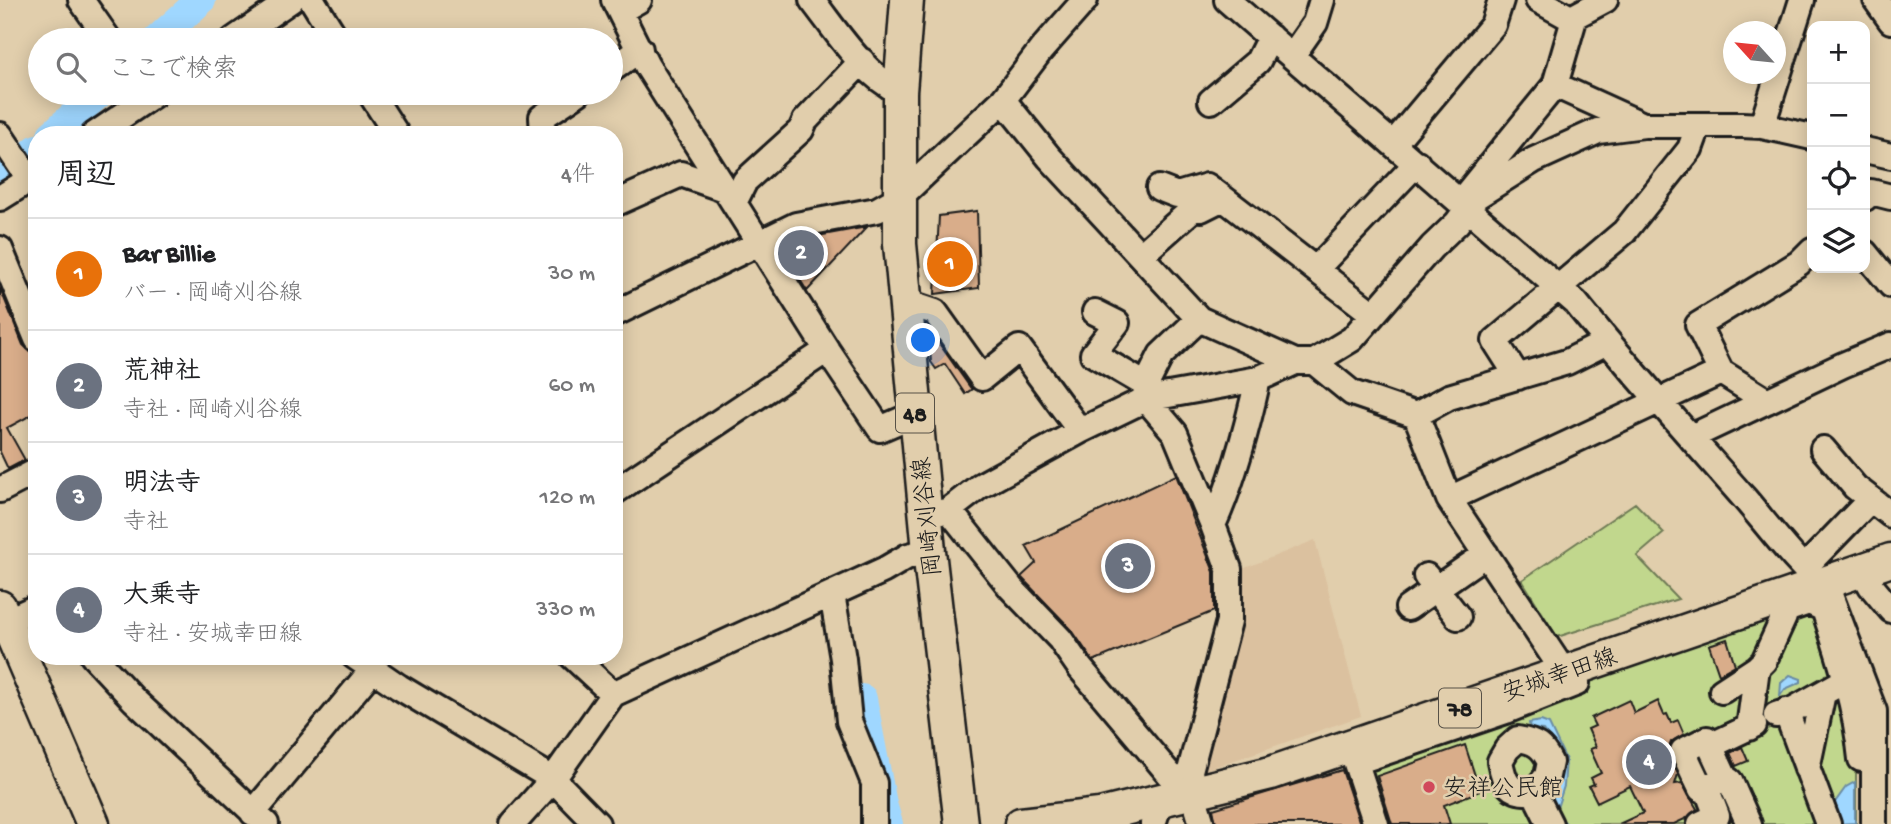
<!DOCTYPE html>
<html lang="ja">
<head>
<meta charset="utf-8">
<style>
  body { margin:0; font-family:"Gochi Hand","Klee One",sans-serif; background:#f6f6f6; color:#202124 }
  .controls { position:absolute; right:21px; top:21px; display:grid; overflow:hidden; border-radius:14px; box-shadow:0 4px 18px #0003 }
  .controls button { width:63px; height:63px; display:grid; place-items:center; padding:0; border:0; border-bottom:2px solid #e0e0e0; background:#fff; color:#202124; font:35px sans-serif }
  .compass { position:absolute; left:1723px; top:21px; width:63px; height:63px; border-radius:50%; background:#fff; box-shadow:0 4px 18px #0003; rotate:297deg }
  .you { position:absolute; left:924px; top:341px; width:24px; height:24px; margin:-18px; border:5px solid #fff; border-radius:50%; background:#1a73e8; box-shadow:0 0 0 10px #1a73e833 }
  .badge { display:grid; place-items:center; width:46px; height:46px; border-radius:50%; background:#7c3aed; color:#fff; font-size:23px; font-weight:700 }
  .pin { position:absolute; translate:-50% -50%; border:4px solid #fff; box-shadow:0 2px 7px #0006 }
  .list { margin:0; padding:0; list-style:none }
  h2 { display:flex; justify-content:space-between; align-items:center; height:91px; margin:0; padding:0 28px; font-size:30px }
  h2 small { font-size:23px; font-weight:400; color:#757577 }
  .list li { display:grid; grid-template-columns:46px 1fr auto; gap:21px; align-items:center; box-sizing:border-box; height:112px; padding:0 28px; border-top:2px solid #e0e0e0 }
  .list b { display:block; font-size:26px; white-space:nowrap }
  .list p { margin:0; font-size:23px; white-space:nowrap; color:#757577 }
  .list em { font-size:23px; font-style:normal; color:#757577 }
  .icon { flex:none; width:38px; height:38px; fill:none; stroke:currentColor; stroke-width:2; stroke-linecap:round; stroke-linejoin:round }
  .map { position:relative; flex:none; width:1891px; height:824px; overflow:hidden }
  .search { position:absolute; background:#fff; box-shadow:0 4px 18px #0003; left:28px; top:28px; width:595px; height:77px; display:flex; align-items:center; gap:18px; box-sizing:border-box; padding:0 24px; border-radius:38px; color:#757577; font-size:26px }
  .panel { position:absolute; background:#fff; box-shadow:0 4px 18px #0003; left:28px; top:126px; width:595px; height:539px; border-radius:28px }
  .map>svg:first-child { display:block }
  .built { fill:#dbc19f }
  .green { fill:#c1d78d; stroke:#6e7a54; stroke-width:2 }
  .water { fill:#9fd7ff; stroke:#6b8ca4; stroke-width:2 }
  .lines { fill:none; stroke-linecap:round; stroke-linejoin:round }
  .river { stroke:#9fd7ff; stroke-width:30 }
  .building { fill:#d9ad8a; stroke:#1c1c1c; stroke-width:2 }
  .minor-casing { stroke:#1c1c1c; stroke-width:30 }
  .major-casing { stroke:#1c1c1c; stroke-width:37 }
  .minor { stroke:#e1ceac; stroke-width:24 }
  .major { stroke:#e1ceac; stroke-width:32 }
  .poi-dot { fill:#d1495b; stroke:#e1ceac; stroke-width:2.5 }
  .labels { text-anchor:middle; stroke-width:5; stroke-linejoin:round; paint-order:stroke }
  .shield { fill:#e1ceac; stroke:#575147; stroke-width:2 }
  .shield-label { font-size:23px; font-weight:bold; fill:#1c1c1c }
  .street-label { font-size:24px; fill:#1c1c1c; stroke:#e1ceac }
  .poi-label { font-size:24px; fill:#1c1c1c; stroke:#e1ceac; text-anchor:start }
</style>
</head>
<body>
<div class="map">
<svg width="1891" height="824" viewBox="0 0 1891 824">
  <rect width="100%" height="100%" fill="#e1ceac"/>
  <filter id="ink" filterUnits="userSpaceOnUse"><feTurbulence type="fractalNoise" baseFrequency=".0143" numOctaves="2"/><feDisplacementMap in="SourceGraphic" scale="14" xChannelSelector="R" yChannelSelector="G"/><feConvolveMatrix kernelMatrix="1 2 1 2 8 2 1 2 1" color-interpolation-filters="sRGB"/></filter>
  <g filter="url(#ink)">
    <path class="built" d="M1315,540L1361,716L1197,773L1235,572Z"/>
    <path class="green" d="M1635,503L1664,533L1637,556L1678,599L1557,637L1522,580Z
      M1808,605L1821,611L1856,764V824H1367L1348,766Z"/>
    <path class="water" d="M1790,675L1801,679V682L1785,689L1780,696L1781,683Z
      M1541,721L1549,724L1566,760L1564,786L1555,814L1567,824H1559L1551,811C1554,781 1565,757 1543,730L1530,729L1529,723Z
      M1855,782V823L1836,824L1833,805L1846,787Z"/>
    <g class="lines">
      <path class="river" d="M157,40L201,0
        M52,135L99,93
        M0,182L37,149
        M862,699L882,804L888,824"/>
    </g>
    <path class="building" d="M977,211L979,288L935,294L939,216Z
      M867,227L807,291L781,249L801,239Z
      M0,288L23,345L32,353L37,364V412L7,428L25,460L8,469L0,452Z
      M933,335L970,387L972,389L965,394L945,364L936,369L931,362L929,337Z
      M1176,475L1214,572V611L1093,661L1071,629L1021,577L1036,563L1026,546Z
      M1727,639L1735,665L1719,674L1709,645Z
      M1629,700L1634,713L1658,701L1664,715L1667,714L1671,723L1678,720L1684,734L1671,742L1668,751L1678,774L1675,784L1682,783L1697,809L1687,818L1674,824H1619L1643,813L1630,786L1597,802L1589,786L1594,784L1591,778L1601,773L1590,749L1596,747L1588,729L1595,726L1591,718Z
      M1465,745L1480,791L1444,805L1450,824H1392L1377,776Z
      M1742,747L1748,761L1736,766L1730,753Z
      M1342,770L1360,824H1216L1213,809Z"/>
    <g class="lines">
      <g class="minor-casing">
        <path id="minor" d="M81,0L109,40
          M312,0L337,40
          M614,0L647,66L827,350L880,429L915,414
          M812,0C837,32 863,74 900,92
          M1227,0L1576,303C1630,370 1688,434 1745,499C1768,526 1801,570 1828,590L1874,711V824
          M1538,0L1574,20
          M1876,0L1891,21
          M620,11L639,0
          M233,40L291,0
          M1292,56L1315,23L1322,0
          M611,70L640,49
          M1555,85L1575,16L1605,0
          M370,93L397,135
          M1003,100L1049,157L1199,319L1295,362
          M1211,101L1258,61L1270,37
          M1762,126L1802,0
          M0,135L30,180
          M94,135L156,93
          M543,135L542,117L578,93
          M1394,143L1493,25L1501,0
          M1865,150L1891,156
          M1159,188L1177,195L1207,186L1223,198
          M1464,197L1555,85L1643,125
          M0,198L37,175
          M1865,198L1871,192L1891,197
          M734,203L745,181L801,130L805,121L862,61
          M614,204L681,174L724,189
          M0,249L37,339
          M1865,253L1891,285
          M1141,255L1194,208L1201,209L1223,198L1373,314
          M1316,269L1417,163
          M905,302L935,312L982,378L1019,348L1080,431
          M1095,312L1117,323L1093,354L1146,385
          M614,314L796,225L877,210L900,197L1003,100L1041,50L1085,0
          M1199,319L1161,355L1146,385V399L1175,433L1213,525
          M1314,362L1352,393L1416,415L1449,397L1567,362L1607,342
          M1721,372L1698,325L1799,263L1812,250
          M1518,377L1495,341L1624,232L1690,149L1698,127
          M1416,415L1449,499
          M1691,437L1843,365L1891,345
          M1823,449L1855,487L1891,515
          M0,490L37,471
          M614,492L827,350
          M949,510L1011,588L1060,639L1080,668L1176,782L1193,794
          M926,516L949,510L980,486L1080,431L1146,399L1258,379L1295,362H1314L1352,339L1432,247L1457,223L1477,196L1534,160L1598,131L1644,125H1742L1762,126L1812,137
          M1805,567L1871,499
          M1862,570L1871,586L1891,610
          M1426,576L1458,617
          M832,594L843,659L849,721L874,783V824
          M1408,608L1486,554
          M1780,612L1809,602L1824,609C1840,658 1856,707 1861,759
          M0,624L37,607
          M93,656L134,700L266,824
          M354,656L399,687L553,779L597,824
          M572,656L613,694
          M1564,672L1449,499L1721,372L1767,401
          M1722,691L1757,668L1764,661L1784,617L1777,599
          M1786,711L1828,824
          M1776,715L1794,709L1846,680
          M1749,728L1757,668
          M1518,739C1536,742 1542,746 1550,762L1547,776L1534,792C1509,794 1504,783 1500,761L1507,749Z
          M1707,739L1725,778L1701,789L1683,751Z
          M1710,746L1754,725
          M1351,748L1376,824
          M1356,762L1506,711L1577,683
          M1807,769L1823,693
          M1725,778L1730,781L1749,824
          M1534,792L1550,824
          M253,813L373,669
          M513,824L553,779L613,694L884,570L908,556L929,551
          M1153,824L1160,802
          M1202,824L1193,794L1190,771L1229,621V569L1213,525C1234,479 1247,429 1258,379
          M1700,824L1717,816L1706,787"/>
      </g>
      <g class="major-casing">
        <path id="major" d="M907,0L900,92V244L929,551L961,824
          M0,607L93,824
          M1021,824L1100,815L1271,773L1891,560"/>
      </g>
      <use href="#minor" class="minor"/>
      <use href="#major" class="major"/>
    </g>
  </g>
  <circle class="poi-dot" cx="1429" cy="787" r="7"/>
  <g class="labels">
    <g class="shield">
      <rect x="896" y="393.5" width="38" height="39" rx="5"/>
      <rect x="1439" y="688.5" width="42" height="39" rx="5"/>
    </g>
    <g class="shield-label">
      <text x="915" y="421">48</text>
      <text x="1460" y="716">78</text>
    </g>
    <g class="street-label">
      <text transform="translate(926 517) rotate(-96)" y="8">岡崎刈谷線</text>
      <text transform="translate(1559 674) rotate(-19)" y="8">安城幸田線</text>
    </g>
    <g class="poi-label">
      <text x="1443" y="795">安祥公民館</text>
    </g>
  </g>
</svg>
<div class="controls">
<button>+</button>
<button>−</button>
<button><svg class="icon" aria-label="locate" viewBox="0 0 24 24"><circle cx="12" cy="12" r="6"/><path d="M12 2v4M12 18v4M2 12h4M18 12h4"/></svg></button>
<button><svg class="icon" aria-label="layers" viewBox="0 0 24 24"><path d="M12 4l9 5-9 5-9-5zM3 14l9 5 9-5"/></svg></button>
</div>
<svg class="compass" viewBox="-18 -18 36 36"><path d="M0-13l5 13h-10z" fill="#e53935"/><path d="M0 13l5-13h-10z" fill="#757577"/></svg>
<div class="you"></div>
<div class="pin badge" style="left:950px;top:264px;background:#e8710a">1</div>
<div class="pin badge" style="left:801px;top:253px;background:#6b7280">2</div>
<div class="pin badge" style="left:1128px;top:566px;background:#6b7280">3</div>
<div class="pin badge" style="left:1649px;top:762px;background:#6b7280">4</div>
<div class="search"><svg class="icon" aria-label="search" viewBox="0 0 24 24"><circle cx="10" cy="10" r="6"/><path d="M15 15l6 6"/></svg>ここで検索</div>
<section class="panel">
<h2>周辺<small>4件</small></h2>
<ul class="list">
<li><span class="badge" style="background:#e8710a">1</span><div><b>Bar Billie</b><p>バー · 岡崎刈谷線</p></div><em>30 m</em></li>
<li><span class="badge" style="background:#6b7280">2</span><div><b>荒神社</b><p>寺社 · 岡崎刈谷線</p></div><em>60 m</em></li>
<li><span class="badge" style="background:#6b7280">3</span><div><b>明法寺</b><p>寺社</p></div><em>120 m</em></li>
<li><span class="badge" style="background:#6b7280">4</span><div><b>大乗寺</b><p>寺社 · 安城幸田線</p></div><em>330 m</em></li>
</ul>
</section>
</div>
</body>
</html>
